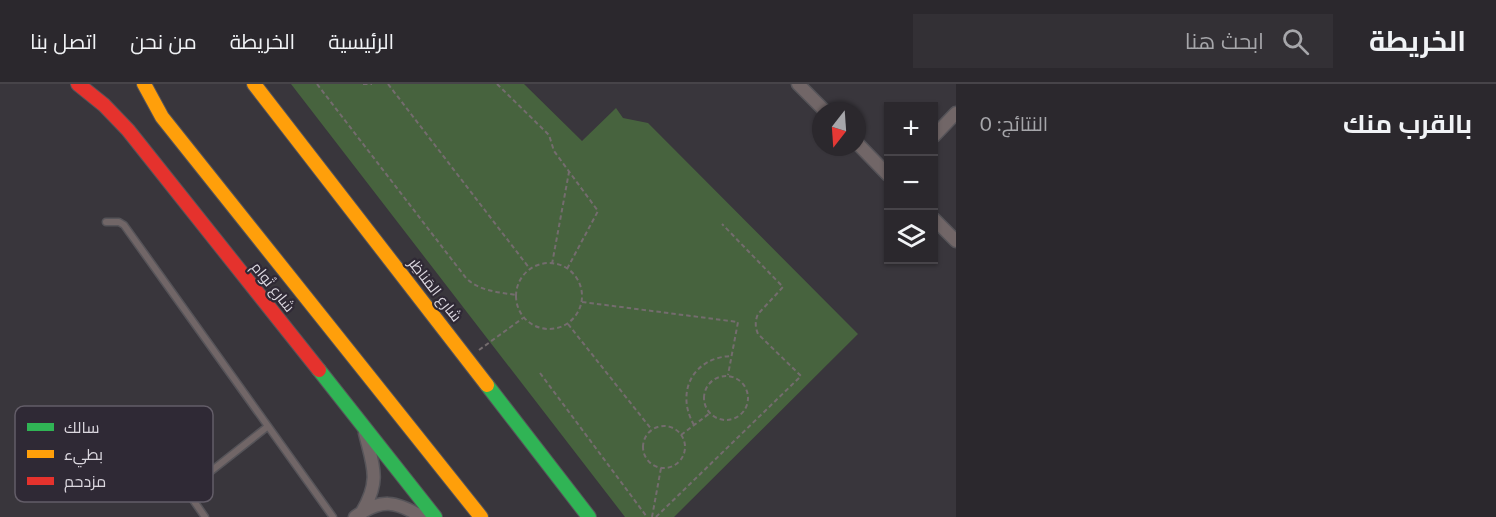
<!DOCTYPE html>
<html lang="ar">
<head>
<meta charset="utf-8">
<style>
  body { margin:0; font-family:Lato,Cairo,sans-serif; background:#333035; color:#f1f3f6; direction:rtl }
  .controls { position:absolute; right:18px; top:18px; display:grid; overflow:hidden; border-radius:0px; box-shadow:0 2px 4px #0004 }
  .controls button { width:54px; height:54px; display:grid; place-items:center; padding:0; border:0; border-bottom:2px solid #474449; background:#2b282d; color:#f1f3f6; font:30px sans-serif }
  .compass { position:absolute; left:812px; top:18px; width:54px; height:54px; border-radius:50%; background:#2b282d; box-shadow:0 2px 4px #0004; rotate:197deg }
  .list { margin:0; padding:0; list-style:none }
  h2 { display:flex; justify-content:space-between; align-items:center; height:78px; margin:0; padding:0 24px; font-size:26px }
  h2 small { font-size:20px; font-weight:400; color:#a6a6aa }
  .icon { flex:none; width:33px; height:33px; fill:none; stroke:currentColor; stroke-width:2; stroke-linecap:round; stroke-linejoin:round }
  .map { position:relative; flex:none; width:956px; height:433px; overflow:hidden; direction:ltr }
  header { display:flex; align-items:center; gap:36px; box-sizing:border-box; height:84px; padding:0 30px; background:#2b282d; border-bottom:2px solid #474449 }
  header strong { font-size:28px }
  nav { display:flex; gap:33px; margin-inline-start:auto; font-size:21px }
  .search { width:420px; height:54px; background:#333035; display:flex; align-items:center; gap:15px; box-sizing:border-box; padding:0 21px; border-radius:0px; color:#a6a6aa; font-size:22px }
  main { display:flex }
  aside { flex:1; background:#2b282d }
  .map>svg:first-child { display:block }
  .green { fill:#47633e }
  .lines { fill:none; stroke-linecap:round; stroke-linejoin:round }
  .lane-casing { stroke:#565459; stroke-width:9 }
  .street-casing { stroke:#565459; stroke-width:15 }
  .fast-casing { stroke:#565459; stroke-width:16 }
  .slow-casing { stroke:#565459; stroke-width:16 }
  .jam-casing { stroke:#565459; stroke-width:16 }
  .path { stroke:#746c6e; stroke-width:2; stroke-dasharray:4.5 3; stroke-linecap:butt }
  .lane { stroke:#716667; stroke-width:6 }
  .street { stroke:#716667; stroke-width:12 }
  .fast { stroke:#30b455; stroke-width:14 }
  .slow { stroke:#ff9f0a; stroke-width:14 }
  .jam { stroke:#e5322d; stroke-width:14 }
  .labels { text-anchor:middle; stroke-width:4.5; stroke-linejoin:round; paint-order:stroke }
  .street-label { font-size:15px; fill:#dbd7df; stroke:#2f2935 }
  .key { fill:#2f2935; stroke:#635d68; stroke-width:1.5 }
  .key-label { font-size:16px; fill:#dbd7df }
</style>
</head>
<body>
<header>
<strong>الخريطة</strong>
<div class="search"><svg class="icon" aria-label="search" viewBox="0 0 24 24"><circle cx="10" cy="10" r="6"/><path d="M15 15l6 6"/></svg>ابحث هنا</div>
<nav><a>الرئيسية</a><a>الخريطة</a><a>من نحن</a><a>اتصل بنا</a></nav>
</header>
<main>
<aside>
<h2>بالقرب منك<small>النتائج: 0</small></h2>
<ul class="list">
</ul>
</aside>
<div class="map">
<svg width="956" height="433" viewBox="0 0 956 433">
  <rect width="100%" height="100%" fill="#39363c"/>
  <path class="green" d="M291,0H524L582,57L616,24L623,34L648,39L858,250L674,433H625Z"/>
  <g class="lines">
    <g class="lane-casing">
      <path id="lane" d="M106,138H119L124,141L333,433
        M119,380C135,367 145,357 164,374L205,433
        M187,406L267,343"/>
    </g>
    <g class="street-casing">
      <path id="street" d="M798,0L825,27
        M934,52L956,29
        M857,59L888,91
        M934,135L956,157
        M362,428C381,396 373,382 365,349
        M355,433C381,414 396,417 422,433"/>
    </g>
    <g class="fast-casing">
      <path id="fast" d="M319,286L435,433
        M487,301L589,433"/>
    </g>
    <g class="slow-casing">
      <path id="slow" d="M144,0L162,33L481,433
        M254,0L487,301"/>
    </g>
    <g class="jam-casing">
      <path id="jam" d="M78,0L104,21L128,46L319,286"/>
    </g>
    <path class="path" d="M317,0L466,194C479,207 498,208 516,211
      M363,0H372
      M388,0L530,185
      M497,0L549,51L554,67L598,127L567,185
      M516 212a33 33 0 1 1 66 0a33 33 0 1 1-66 0Z
      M552,180L569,88
      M582,218L738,238L728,291
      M568,240L652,346
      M479,266L523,234
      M540,289L647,433
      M704 314a22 22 0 1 1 44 0a22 22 0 1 1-44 0Z
      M694,341C675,308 693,273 732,272
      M643 363a21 21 0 1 1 42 0a21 21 0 1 1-42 0Z
      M681,351L710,329
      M652,433L661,384
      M656,433L801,292L758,250C755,243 755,237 758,230L783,203L722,140"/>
    <use href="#lane" class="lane"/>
    <use href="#street" class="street"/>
    <use href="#fast" class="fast"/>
    <use href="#slow" class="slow"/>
    <use href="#jam" class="jam"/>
  </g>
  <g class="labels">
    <g class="street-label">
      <text transform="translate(273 203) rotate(51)" y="5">شارع تُوام</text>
      <text transform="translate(435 206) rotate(52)" y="5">شارع المَناظِر</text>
    </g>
  </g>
  <rect x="15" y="322" width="198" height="96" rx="9" class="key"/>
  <rect x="27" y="339" width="27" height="8" fill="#30b455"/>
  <rect x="27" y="366" width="27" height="8" fill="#ff9f0a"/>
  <rect x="27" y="393" width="27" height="8" fill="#e5322d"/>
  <g class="key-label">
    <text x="64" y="349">سالك</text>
    <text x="64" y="376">بطيء</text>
    <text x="64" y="403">مزدحم</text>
  </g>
</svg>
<div class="controls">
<button>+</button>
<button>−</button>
<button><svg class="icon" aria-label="layers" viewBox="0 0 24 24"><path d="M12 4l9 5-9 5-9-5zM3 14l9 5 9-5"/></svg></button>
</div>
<svg class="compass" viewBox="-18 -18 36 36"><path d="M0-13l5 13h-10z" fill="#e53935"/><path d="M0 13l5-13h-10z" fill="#a6a6aa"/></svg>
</div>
</main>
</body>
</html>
